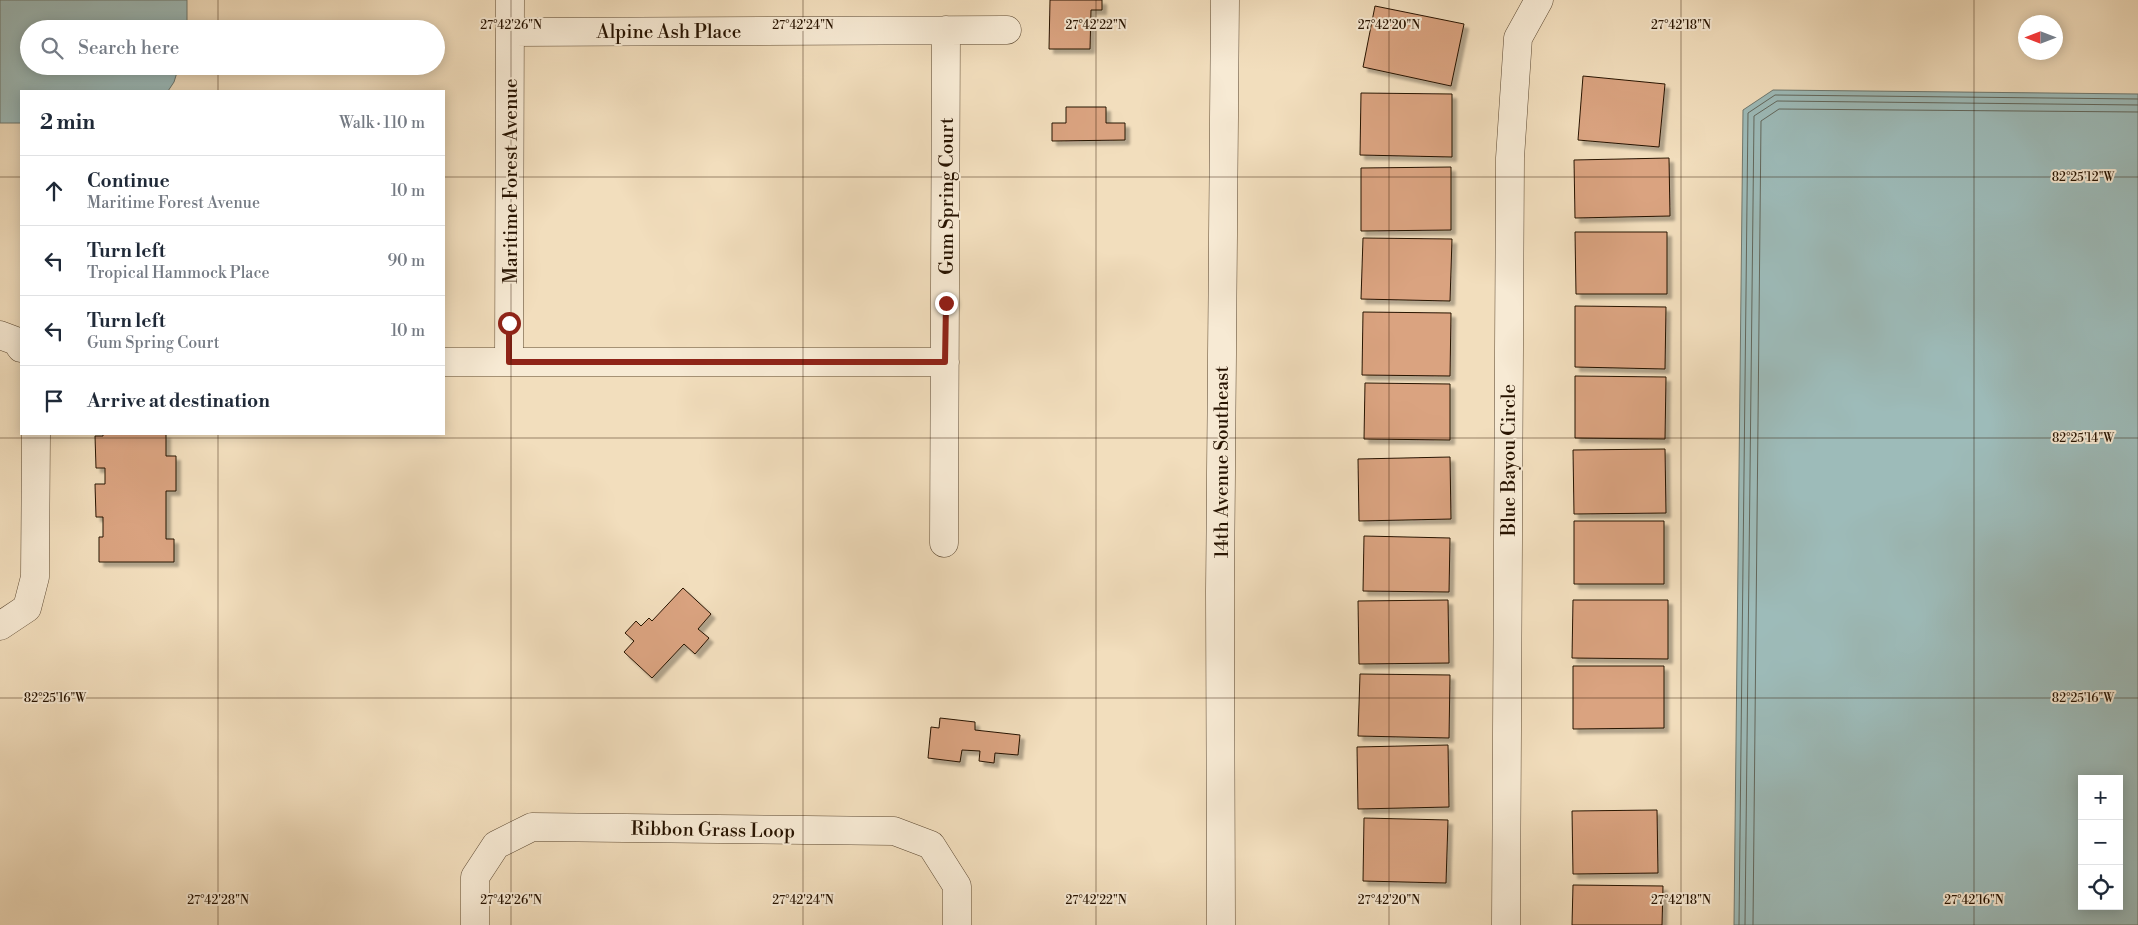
<!DOCTYPE html>
<html lang="en">
<head>
<meta charset="utf-8">
<style>
  body { margin:0; font-family:"Libre Bodoni",serif; background:#f6f6f7; color:#1f2937 }
  .controls { position:absolute; right:15px; bottom:15px; display:grid; overflow:hidden; border-radius:0px; box-shadow:0 2px 12px #0003 }
  .controls button { width:45px; height:45px; display:grid; place-items:center; padding:0; border:0; border-bottom:1px solid #e0e1e3; background:#fff; color:#1f2937; font:25px sans-serif }
  .compass { position:absolute; left:2018px; top:15px; width:45px; height:45px; border-radius:50%; background:#fff; box-shadow:0 2px 12px #0003; rotate:270deg }
  .stop { position:absolute; width:15px; height:15px; margin:-11px; border:4px solid #8f2418; border-radius:50%; background:#fff }
  .stop.end { background:#8f2418; border-color:#fff; box-shadow:0 1px 5px #0008 }
  .list { margin:0; padding:0; list-style:none }
  h2 { display:flex; justify-content:space-between; align-items:center; height:65px; margin:0; padding:0 20px; font-size:21px }
  h2 small { font-size:16px; font-weight:400; color:#747a83 }
  .list li { display:grid; grid-template-columns:32px 1fr auto; gap:15px; align-items:center; box-sizing:border-box; height:70px; padding:0 20px; border-top:1px solid #e0e1e3 }
  .list b { display:block; font-size:19px; white-space:nowrap }
  .list p { margin:0; font-size:16px; white-space:nowrap; color:#747a83 }
  .list em { font-size:16px; font-style:normal; color:#747a83 }
  .icon { flex:none; width:28px; height:28px; fill:none; stroke:currentColor; stroke-width:2; stroke-linecap:round; stroke-linejoin:round }
  .map { position:relative; flex:none; width:2138px; height:925px; overflow:hidden }
  .search { position:absolute; background:#fff; box-shadow:0 2px 12px #0003; left:20px; top:20px; width:425px; height:55px; display:flex; align-items:center; gap:12px; box-sizing:border-box; padding:0 18px; border-radius:28px; color:#747a83; font-size:19px }
  .panel { position:absolute; background:#fff; box-shadow:0 2px 12px #0003; left:20px; top:90px; width:425px; height:345px; border-radius:0px }
  .map>svg:first-child { display:block }
  .water { fill:#9dbbb9; stroke:#6e786f; fill-rule:evenodd }
  .lines { fill:none; stroke-linecap:round; stroke-linejoin:round }
  .shore { stroke:#62675c; stroke-width:1 }
  .building { fill:#daa380; stroke:#271300; filter:url(#shadow) }
  .minor-casing { stroke:#5a462f; stroke-width:29 }
  .minor { stroke:#f7ead4; stroke-width:28 }
  .route { stroke:#8f2418; stroke-width:6 }
  .ticks { fill:none; stroke:#271300; stroke-width:1; stroke-opacity:0.45 }
  .labels { text-anchor:middle; stroke-width:4; stroke-linejoin:round; paint-order:stroke }
  .street-label { font-size:19px; fill:#271300; stroke:#f7ead4 }
  .ticks-label { font-size:12px; text-anchor:middle; fill:#271300; stroke:#f7ead4; stroke-width:4; stroke-linejoin:round; paint-order:stroke }
</style>
</head>
<body>
<div class="map">
<svg width="2138" height="925" viewBox="0 0 2138 925">
  <defs>
    <filter id="shadow"><feDropShadow dx="4.5" dy="4.5" stdDeviation="1" flood-color="#0004"/></filter>
  </defs>
  <rect width="100%" height="100%" fill="#f2debd"/>
  <filter id="stains"><feTurbulence type="fractalNoise" baseFrequency=".004" numOctaves="4"/><feColorMatrix values="0 0 0 0 .2 0 0 0 0 .09 0 0 0 0 .02 0 0 0 .5 -.17"/></filter>
  <radialGradient id="worn" r=".72"><stop offset=".6" stop-color="#630" stop-opacity="0"/><stop offset="1" stop-color="#630" stop-opacity=".3"/></radialGradient>
  <path class="water" d="M0,0H187V29H29V66H179L174,82L168,91H21V123H0Z
    M1773,90L2138,94V925H1734L1743,110ZM2082,779H2119V906H2082Z"/>
  <g class="lines">
    <path class="shore" d="M1739,925L1748,113L1775,95L2138,99
      M1745,925L1754,116L1777,101L2138,105
      M1753,925L1761,121L1779,109L2138,112"/>
  </g>
  <path class="building" d="M1050,0H1102V10H1091L1090,49H1049Z
    M1375,6L1464,24L1451,86L1363,67Z
    M1583,76L1665,84L1659,147L1578,140Z
    M1361,93L1452,94V157L1360,155Z
    M1066,107H1106V123H1125V140L1052,141V123H1066Z
    M1669,158L1670,216L1575,218L1574,160Z
    M1451,167V230L1361,231V168Z
    M1575,232H1667V294H1576Z
    M1363,238L1452,239L1450,301L1361,299Z
    M1575,306L1666,307L1665,369L1575,367Z
    M1363,312L1451,313L1450,376L1362,375Z
    M1575,376L1666,377L1665,439L1575,438Z
    M1365,383L1450,384V440L1364,439Z
    M103,434H166V456H176V491H166V539H174V562H99V537H103V517H96L95,484H105V468H96L95,436H103Z
    M1665,449L1666,513L1574,514L1573,450Z
    M1450,457L1451,519L1359,521L1358,459Z
    M1574,521H1664V584H1574Z
    M1364,536L1450,538L1449,592L1363,591Z
    M683,588L711,614L698,629L709,638L695,654L684,644L652,678L624,652L634,641L625,633L636,621L641,626L649,618L652,621Z
    M1448,600L1449,663L1359,664L1358,601Z
    M1573,600H1668V659L1572,658Z
    M1573,666H1664V728L1573,729Z
    M1360,674L1450,675L1449,738L1358,736Z
    M940,718L975,722V730L1020,735L1018,755L995,753L994,763L979,761L980,751L962,750L960,762L928,758L931,727L939,728Z
    M1448,745L1449,807L1358,809L1357,747Z
    M1657,810L1658,873L1573,874L1572,811Z
    M1364,818L1448,820L1446,883L1363,881Z
    M1573,885L1663,886L1662,925H1572Z"/>
  <g class="lines">
    <g class="minor-casing">
      <path id="minor" d="M510,32L1007,30
        M0,335L16,341L21,348
        M444,362H945
        M509,362L510,0
        M944,543L946,30
        M0,626L27,608L35,577L36,434
        M475,925V877L496,845L532,827L894,831L931,845L957,886V925
        M1221,925L1220,592L1225,0
        M1506,925L1510,158L1518,38L1539,0"/>
    </g>
    <use href="#minor" class="minor"/>
  </g>
  <g class="lines">
    <path class="route" d="M509,323V362H945L946,303"/>
  </g>
  <path class="ticks" d="M218,0V29M511,0V925M803,0V925M1096,0V925M1389,0V925M1681,0V925M1974,0V925M218,66V91M0,177H21M444,177H2138M218,434V925M0,438H2138M0,698H2138"/>
  <g class="labels">
    <g class="street-label">
      <text x="669" y="38">Alpine Ash Place</text>
      <text transform="translate(510 181) rotate(-90)" y="7">Maritime Forest Avenue</text>
      <text transform="translate(946 196) rotate(-90)" y="7">Gum Spring Court</text>
      <text transform="translate(1508 460) rotate(-90)" y="7">Blue Bayou Circle</text>
      <text transform="translate(1221 462) rotate(-90)" y="7">14th Avenue Southeast</text>
      <text transform="translate(713 829) rotate(1)" y="7">Ribbon Grass Loop</text>
    </g>
  </g>
  <g class="ticks-label">
    <text x="511" y="29">27°42'26"N</text>
    <text x="803" y="29">27°42'24"N</text>
    <text x="1096" y="29">27°42'22"N</text>
    <text x="1389" y="29">27°42'20"N</text>
    <text x="1681" y="29">27°42'18"N</text>
    <text x="2083" y="181">82°25'12"W</text>
    <text x="2083" y="442">82°25'14"W</text>
    <text x="2083" y="702">82°25'16"W</text>
    <text x="55" y="702">82°25'16"W</text>
    <text x="218" y="904">27°42'28"N</text>
    <text x="511" y="904">27°42'26"N</text>
    <text x="803" y="904">27°42'24"N</text>
    <text x="1096" y="904">27°42'22"N</text>
    <text x="1389" y="904">27°42'20"N</text>
    <text x="1681" y="904">27°42'18"N</text>
    <text x="1974" y="904">27°42'16"N</text>
  </g>
  <rect width="100%" height="100%" filter="url(#stains)"/>
  <rect width="100%" height="100%" fill="url(#worn)"/>
</svg>
<div class="controls">
<button>+</button>
<button>−</button>
<button><svg class="icon" aria-label="locate" viewBox="0 0 24 24"><circle cx="12" cy="12" r="6"/><path d="M12 2v4M12 18v4M2 12h4M18 12h4"/></svg></button>
</div>
<svg class="compass" viewBox="-18 -18 36 36"><path d="M0-13l5 13h-10z" fill="#e53935"/><path d="M0 13l5-13h-10z" fill="#747a83"/></svg>
<div class="stop" style="left:509px;top:323px"></div>
<div class="stop end" style="left:946px;top:303px"></div>
<div class="search"><svg class="icon" aria-label="search" viewBox="0 0 24 24"><circle cx="10" cy="10" r="6"/><path d="M15 15l6 6"/></svg>Search here</div>
<section class="panel">
<h2>2 min<small>Walk · 110 m</small></h2>
<ul class="list">
<li><svg class="icon" aria-label="ahead" viewBox="0 0 24 24"><path d="M12 20V5M6 11l6-6 6 6"/></svg><div><b>Continue</b><p>Maritime Forest Avenue</p></div><em>10 m</em></li>
<li><svg class="icon" aria-label="left" viewBox="0 0 24 24"><path d="M17 20v-9H6M10 6l-5 5 5 5"/></svg><div><b>Turn left</b><p>Tropical Hammock Place</p></div><em>90 m</em></li>
<li><svg class="icon" aria-label="left" viewBox="0 0 24 24"><path d="M17 20v-9H6M10 6l-5 5 5 5"/></svg><div><b>Turn left</b><p>Gum Spring Court</p></div><em>10 m</em></li>
<li><svg class="icon" aria-label="arrive" viewBox="0 0 24 24"><path d="M6 21V4h12l-3 4 3 4H6"/></svg><div><b>Arrive at destination</b></div></li>
</ul>
</section>
</div>
</body>
</html>
